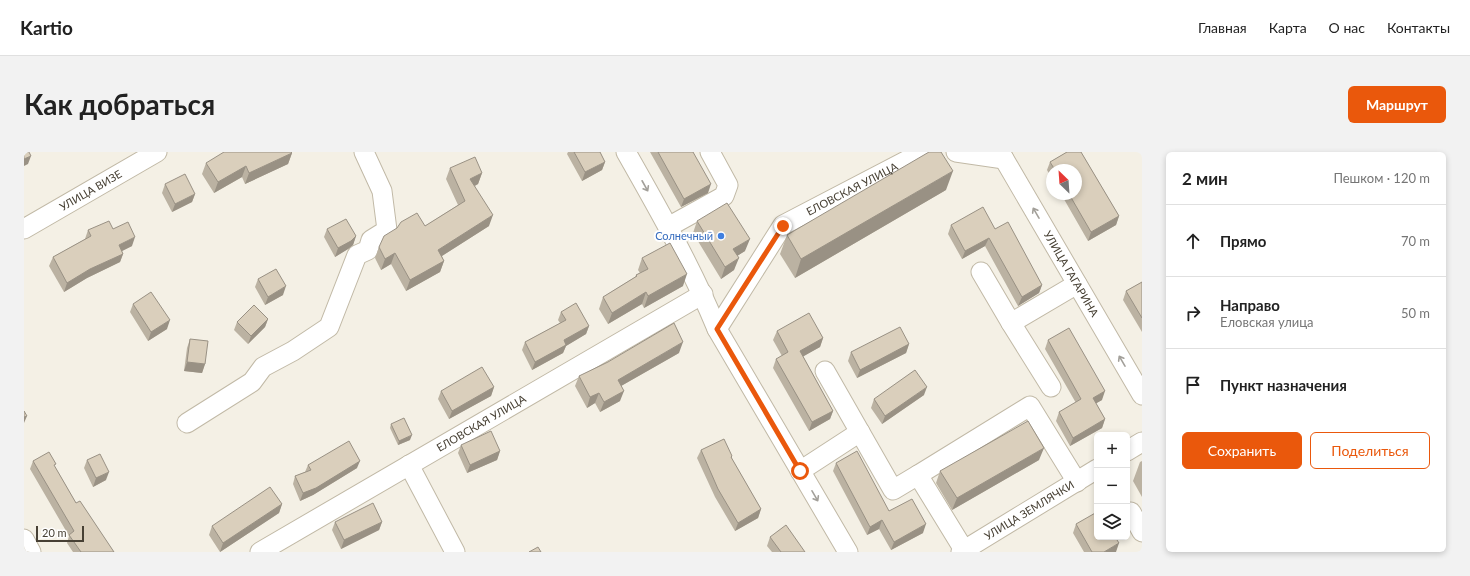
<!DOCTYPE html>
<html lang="ru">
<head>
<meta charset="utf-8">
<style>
  body { margin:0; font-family:Lato,sans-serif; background:#f2f2f2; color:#222 }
  .controls { position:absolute; right:12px; bottom:12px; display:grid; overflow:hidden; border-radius:6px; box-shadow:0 2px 6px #0003 }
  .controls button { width:36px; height:36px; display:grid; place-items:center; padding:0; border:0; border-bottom:1px solid #e0e0e0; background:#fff; color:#222; font:20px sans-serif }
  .compass { position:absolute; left:1022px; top:12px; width:36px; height:36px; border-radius:50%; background:#fff; box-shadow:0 2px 6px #0003; rotate:335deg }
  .scale { position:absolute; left:12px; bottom:10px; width:48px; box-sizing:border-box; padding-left:4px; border:2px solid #474034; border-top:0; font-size:11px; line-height:14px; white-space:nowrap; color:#474034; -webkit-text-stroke:3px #fff; paint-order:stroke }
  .stop { position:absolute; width:12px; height:12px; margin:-9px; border:3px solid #ea580c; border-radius:50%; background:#fff }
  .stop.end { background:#ea580c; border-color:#fff; box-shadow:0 1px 4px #0008 }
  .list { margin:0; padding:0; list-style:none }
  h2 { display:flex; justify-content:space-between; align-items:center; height:52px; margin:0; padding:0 16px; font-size:17px }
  h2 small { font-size:13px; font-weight:400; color:#767676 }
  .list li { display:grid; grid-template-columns:26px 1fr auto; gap:12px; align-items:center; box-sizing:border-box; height:72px; padding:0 16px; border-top:1px solid #e0e0e0 }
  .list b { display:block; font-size:15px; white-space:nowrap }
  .list p { margin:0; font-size:13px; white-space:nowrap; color:#767676 }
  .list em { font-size:13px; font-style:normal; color:#767676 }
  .actions { display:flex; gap:8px; padding:12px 16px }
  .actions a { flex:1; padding:9px 0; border:1px solid #ea580c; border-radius:6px; text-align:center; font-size:14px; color:#ea580c }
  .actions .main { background:#ea580c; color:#fff }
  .icon { flex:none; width:22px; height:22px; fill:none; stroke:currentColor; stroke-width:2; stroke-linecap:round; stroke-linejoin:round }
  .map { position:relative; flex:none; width:1118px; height:400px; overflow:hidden; border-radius:6px }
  header { display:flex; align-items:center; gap:24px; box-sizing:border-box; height:56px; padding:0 20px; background:#fff; border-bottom:1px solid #e0e0e0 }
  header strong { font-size:19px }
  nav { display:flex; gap:22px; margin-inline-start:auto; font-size:14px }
  .intro { display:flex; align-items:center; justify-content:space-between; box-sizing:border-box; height:96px; padding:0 24px }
  h1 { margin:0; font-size:28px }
  .button { padding:10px 18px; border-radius:6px; background:#ea580c; color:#fff; font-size:14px; font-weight:700 }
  main { display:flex; gap:24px; padding:0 24px }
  aside { flex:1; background:#fff; border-radius:6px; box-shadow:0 2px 6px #0003 }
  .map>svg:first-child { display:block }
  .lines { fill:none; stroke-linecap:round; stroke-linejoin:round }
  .minor-casing { stroke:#c1b9a6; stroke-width:21 }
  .minor { stroke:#fff; stroke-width:19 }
  .wall { fill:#bbb2a2 }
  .shaded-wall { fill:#999184 }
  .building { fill:#dacfbc; stroke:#999184 }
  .oneway { stroke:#a3a09a }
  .route { stroke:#ea580c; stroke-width:5 }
  .shop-dot { fill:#3f7fe0; stroke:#fff; stroke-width:1.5 }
  .labels { text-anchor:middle; stroke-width:4; stroke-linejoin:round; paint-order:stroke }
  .street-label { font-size:11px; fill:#474034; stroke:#fff }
  .shop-label { font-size:11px; fill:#366cbe; stroke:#fff; text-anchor:end }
</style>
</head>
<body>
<header>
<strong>Kartio</strong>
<nav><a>Главная</a><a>Карта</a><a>О нас</a><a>Контакты</a></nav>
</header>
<div class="intro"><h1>Как добраться</h1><a class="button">Маршрут</a></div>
<main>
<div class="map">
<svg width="1118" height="400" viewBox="0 0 1118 400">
  <rect width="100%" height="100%" fill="#f4f0e5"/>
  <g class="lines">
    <g class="minor-casing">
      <g id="minor">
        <path d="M602,0C635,58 668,116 693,177L824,400"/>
        <path d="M932,0L980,7"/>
        <path id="s1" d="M976,0L1118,243"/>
        <path d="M644,75L700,44L704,33L686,0"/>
        <path id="s2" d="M0,77L133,0"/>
        <path d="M957,120L987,171L1053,132"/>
        <path d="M987,171L1027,235"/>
        <path id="s3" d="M693,177L759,73L899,0"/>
        <path d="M801,219L869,338L894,323"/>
        <path d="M163,271L228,230L239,215L269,199L305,175L333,103L344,98L347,88L363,78L358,39L340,0"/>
        <path d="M1103,299L1118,290"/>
        <path d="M385,313L431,400"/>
        <path d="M776,319L836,280"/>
        <path d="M1107,360L1118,380"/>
        <path d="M0,387L7,400"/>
        <path d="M940,398L894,323L1006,254L1053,330"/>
        <path id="s4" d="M236,400L679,142"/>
        <path id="s5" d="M937,400L1073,317"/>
      </g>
    </g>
    <use href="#minor" class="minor"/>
  </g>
  <path class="wall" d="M544,0H576L581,10L578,18L558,29L543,2Z
    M626,0H669L684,41L657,55Z
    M1043,0H1057L1095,64L1092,73L1064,89L1037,42H1052V18H1028V27L1023,18L1026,10Z
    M268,1L264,12L221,32L218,25L190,41L178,22L182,11Z
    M426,16L458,21L454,32L451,34L465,74L418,104L420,109L416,120L382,139L367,112L357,118L351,106L355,95L401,74L434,53L422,27Z
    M141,32L171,42L168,50L148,60L138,41Z
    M922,38L771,126L756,102L763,83Z
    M673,69L721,99L713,104L710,118L697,127L669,81Z
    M927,73L971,77L1018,133L1015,141L994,154L961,94L938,107L924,82Z
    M89,77L108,94L98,99L99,102L96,110L63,126L40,140L25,114L29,105L61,87L64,78Z
    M303,77L332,84L329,93L324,97L311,105L300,85Z
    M618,106L659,134L620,156L618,152L584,172L575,157L579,145L611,125L612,123L616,121L614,118Z
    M234,127L259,143L241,153L231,135Z
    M1118,130V180L1099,148L1102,139Z
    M109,152L143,177L124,189L106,160Z
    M537,160L565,174L562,182L542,194L539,201L508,218L498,198L501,190L536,171L534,168Z
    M244,167L241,175L224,192L210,178L213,170Z
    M753,179L799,186L796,195L779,204L809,259L806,267L785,279L749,216L752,207L758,204L749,188Z
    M166,187L181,212L178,221L160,219L163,196Z
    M1024,188L1078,248L1072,251L1081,267L1078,276L1046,294L1032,269L1035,260L1052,251L1021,197Z
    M885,192L882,201L833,226L824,209L827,200Z
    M655,201L597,234L596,249L576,260L571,251L563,256L551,234L555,224Z
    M470,235L467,244L425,267L414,247L417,239Z
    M900,243L858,272L847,256L850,247Z
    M367,272L386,288L374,293L366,276Z
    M437,293L476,299L473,308L443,321L434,301Z
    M677,298L708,304V307L737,357L734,366L711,379L691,345L673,306Z
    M63,308L82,328L69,335L60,316Z
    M1015,308L928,358L912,331L916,319Z
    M9,309L31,315L52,351L90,400H49L43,391L45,384L6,317Z
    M1118,309V345L1109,329L1116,310Z
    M812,311L865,359L899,381L867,398L855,377L843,383L809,319Z
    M284,313L333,316L289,343L276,349L269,332L271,324L281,320Z
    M258,352L255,361L196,400L185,383L188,374Z
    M311,370H358L355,378L317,397L308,378Z
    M1052,372L1092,400H1060L1049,381Z
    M746,385L781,400H748L743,394Z"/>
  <path class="shaded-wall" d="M268,1L264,12L221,32L225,21Z
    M7,4L4,12L0,14V7Z
    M581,10L578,18L558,29L561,20Z
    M222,14L218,25L190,41L194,30Z
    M929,19L922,38L771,126L777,107Z
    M458,21L454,32L442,38L446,27Z
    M687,32L684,41L657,55L660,47Z
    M171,42L168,50L148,60L151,52Z
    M469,63L465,74L410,109L414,98Z
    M1095,64L1092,73L1064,89L1067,80Z
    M332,84L329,93L324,97L311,105L314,96Z
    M111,85L108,94L92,102L95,93Z
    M965,86L961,94L938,107L941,99Z
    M726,87L721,99L705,109L709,97Z
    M371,101L367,112L357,118L361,107Z
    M99,102L96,110L63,126L40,140L43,131L66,117Z
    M715,106L710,118L697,127L701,115Z
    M420,109L416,120L382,139L386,128Z
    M663,122L659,134L620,156L624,144Z
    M1018,133L1015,141L994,154L998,145Z
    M262,134L259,143L241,153L244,145Z
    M622,140L618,152L584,172L588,161Z
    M244,167L241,175L224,192L227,184Z
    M146,168L143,177L124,189L127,180Z
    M565,174L562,182L542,194L539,201L508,218L511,210L540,188Z
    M799,186L796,195L773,208L776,199Z
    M659,190L655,201L590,238L594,228Z
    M885,192L882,201L833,226L836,218Z
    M163,210L181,212L178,221L160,219Z
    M470,235L467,244L425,267L428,259Z
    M903,235L900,243L858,272L861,264Z
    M600,239L596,249L576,260L580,250Z
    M1081,239L1078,248L1066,255L1069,246Z
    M575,241L571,251L563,256L566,245Z
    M809,259L806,267L785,279L788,270Z
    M3,264L0,271V265Z
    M1081,267L1078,276L1046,294L1049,286Z
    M388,283L386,288L374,293L375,289Z
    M1020,296L1015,308L928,358L933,346Z
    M476,299L473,308L443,321L446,313Z
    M336,309L333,316L289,343L276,349L279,341Z
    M85,320L82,328L69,335L72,326Z
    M258,352L255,361L196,400L199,391Z
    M737,357L734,366L711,379L714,371Z
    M858,368L855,377L843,383L846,375Z
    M358,370L355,378L317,397L320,388Z
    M902,372L899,381L867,398L870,390Z
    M1095,391L1092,400H1080Z"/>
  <path class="building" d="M0,0H5L7,4L0,7Z
    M200,0H267L268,1L225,21L222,14L194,30L182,11Z
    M550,0H576L581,10L561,20Z
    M634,0H669L687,32L660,47Z
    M905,0H917L929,19L777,107L763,83Z
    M1043,0H1057L1095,64L1067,80L1045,42H1052V18H1031L1026,10Z
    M451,5L458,21L446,27L469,63L414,98L420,109L386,128L371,101L361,107L355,95L360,84L373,76L377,70L393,61L401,74L441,49L426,16Z
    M161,22L171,42L151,52L141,32Z
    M703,51L726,87L709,97L715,106L701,115L673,69Z
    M959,55L971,77L984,70L1018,133L998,145L965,86L941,99L927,73Z
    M322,67L332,84L327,89L314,96L303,77Z
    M85,69L89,77L104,70L111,85L95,93L99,102L66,117L43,131L29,105L67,84L64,78Z
    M646,91L663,122L624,144L622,140L588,161L579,145L613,124L612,123L624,117L618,106Z
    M252,117L262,134L244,145L234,127Z
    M1118,130V166L1102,139Z
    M127,140L146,168L127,180L109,152Z
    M552,151L565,174L540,188L542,193L511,210L501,190L542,168L537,160Z
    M230,153L244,167L227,184L213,170Z
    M785,161L799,186L776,199L809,259L788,270L752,207L764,200L753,179Z
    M650,171L659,190L594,228L600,239L580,250L575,241L566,245L555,224L584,210Z
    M876,175L885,192L836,218L827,200Z
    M1045,176L1081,239L1069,246L1081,267L1049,286L1035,260L1057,247L1024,188Z
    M166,187L184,189L181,212L163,210Z
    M458,215L470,235L428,259L417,239Z
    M891,218L903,235L861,264L850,247Z
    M0,259L3,264L0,265Z
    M380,266L388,283L375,289L367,272Z
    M1004,269L1020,296L933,346L916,319Z
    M467,279L476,299L446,313L437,293Z
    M700,287L708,304L707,305L737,357L714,371L694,337L677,298Z
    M325,289L336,309L292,336L279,341L271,324L287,318L284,313Z
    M833,299L865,359L888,347L902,372L870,390L858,368L846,375L812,311Z
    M25,300L32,312L30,313L52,351L56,349L90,400H57L45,383L50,379L9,309Z
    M76,302L85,320L72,326L63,308Z
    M246,335L258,352L199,391L188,374Z
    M349,351L358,370L320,388L311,370Z
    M1073,360V385H1091L1095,391L1080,400H1068L1052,372Z
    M762,373L781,400H757L746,385Z
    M514,395L517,400H505Z"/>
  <defs><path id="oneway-shaft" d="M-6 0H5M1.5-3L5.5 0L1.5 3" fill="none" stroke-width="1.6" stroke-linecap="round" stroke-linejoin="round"/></defs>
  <g class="oneway">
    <use href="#oneway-shaft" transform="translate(621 34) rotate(61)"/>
    <use href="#oneway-shaft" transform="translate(1012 61) rotate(-120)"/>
    <use href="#oneway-shaft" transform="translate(1098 209) rotate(-120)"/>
    <use href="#oneway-shaft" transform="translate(791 344) rotate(60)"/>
  </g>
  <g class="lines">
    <path class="route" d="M759,74L693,177L776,319"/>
  </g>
  <circle class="shop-dot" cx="697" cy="84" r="4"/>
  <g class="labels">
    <g class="street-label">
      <text dy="4" stroke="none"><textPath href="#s3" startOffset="201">ЕЛОВСКАЯ УЛИЦА</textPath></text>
      <text dy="4" stroke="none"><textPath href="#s2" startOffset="77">УЛИЦА ВИЗЕ</textPath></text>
      <text dy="4" stroke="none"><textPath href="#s1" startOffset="141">УЛИЦА ГАГАРИНА</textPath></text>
      <text dy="4" stroke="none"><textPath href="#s4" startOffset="256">ЕЛОВСКАЯ УЛИЦА</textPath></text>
      <text dy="4" stroke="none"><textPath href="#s5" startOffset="80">УЛИЦА ЗЕМЛЯЧКИ</textPath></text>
    </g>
    <g class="shop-label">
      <text x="689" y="88">Солнечный</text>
    </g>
  </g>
</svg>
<div class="controls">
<button>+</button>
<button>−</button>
<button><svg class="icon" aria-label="layers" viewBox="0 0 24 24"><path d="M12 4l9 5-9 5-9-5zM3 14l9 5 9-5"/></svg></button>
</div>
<svg class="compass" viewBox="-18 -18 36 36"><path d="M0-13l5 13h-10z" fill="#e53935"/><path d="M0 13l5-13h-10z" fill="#767676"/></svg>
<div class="scale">20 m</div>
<div class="stop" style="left:776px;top:319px"></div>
<div class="stop end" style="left:759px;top:74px"></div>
</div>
<aside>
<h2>2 мин<small>Пешком · 120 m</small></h2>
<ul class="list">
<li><svg class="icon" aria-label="ahead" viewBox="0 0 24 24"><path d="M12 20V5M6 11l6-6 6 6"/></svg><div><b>Прямо</b></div><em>70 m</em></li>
<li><svg class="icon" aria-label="right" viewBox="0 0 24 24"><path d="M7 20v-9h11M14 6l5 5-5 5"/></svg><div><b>Направо</b><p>Еловская улица</p></div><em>50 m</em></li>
<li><svg class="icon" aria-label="arrive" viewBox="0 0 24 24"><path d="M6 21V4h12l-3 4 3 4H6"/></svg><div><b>Пункт назначения</b></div></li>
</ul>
<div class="actions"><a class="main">Сохранить</a><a>Поделиться</a></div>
</aside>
</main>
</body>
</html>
